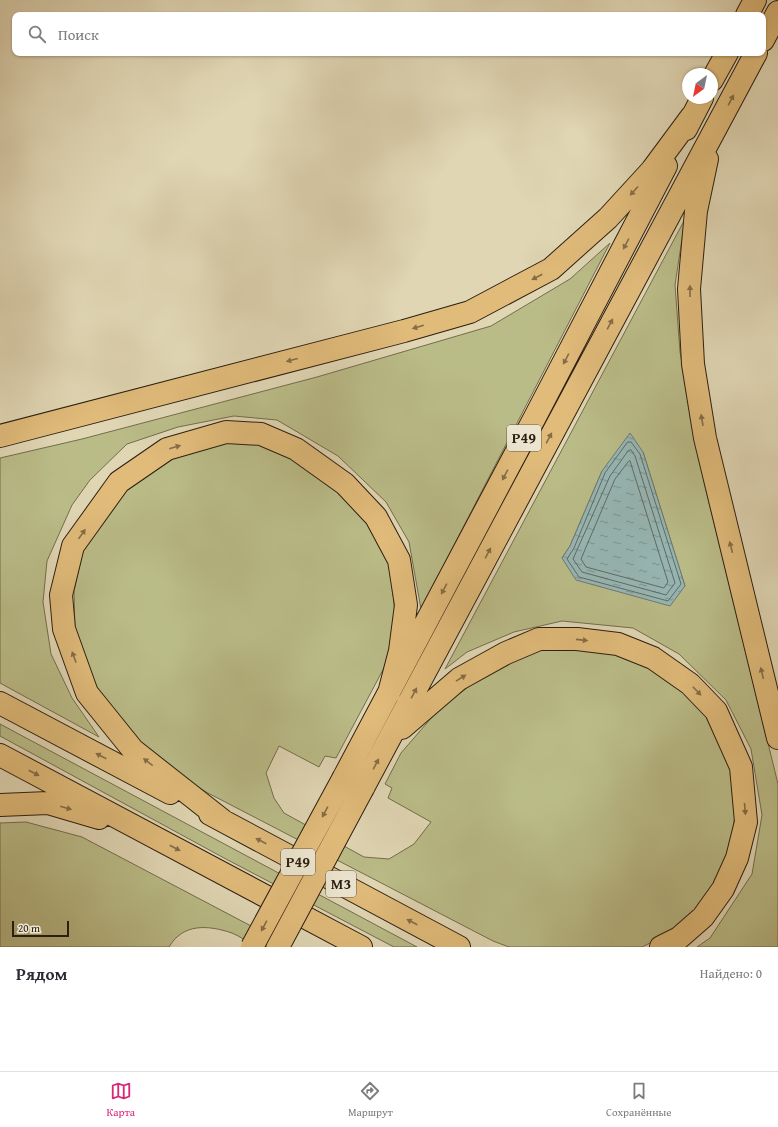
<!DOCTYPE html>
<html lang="ru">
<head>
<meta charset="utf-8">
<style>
  body { margin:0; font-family:"Gentium Book Plus",serif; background:#f2f2f3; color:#2b2b33 }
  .compass { position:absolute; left:682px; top:68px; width:36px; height:36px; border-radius:50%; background:#fff; box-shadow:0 1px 3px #0004; rotate:213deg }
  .scale { position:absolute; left:12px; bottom:10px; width:57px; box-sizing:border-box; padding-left:4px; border:2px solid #2c1e11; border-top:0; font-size:11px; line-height:14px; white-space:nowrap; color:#2c1e11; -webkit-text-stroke:3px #ebe4ce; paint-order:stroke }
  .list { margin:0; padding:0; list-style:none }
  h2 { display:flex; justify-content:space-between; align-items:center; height:52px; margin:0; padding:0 16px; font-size:17px }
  h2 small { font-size:13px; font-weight:400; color:#7c7c81 }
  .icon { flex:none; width:22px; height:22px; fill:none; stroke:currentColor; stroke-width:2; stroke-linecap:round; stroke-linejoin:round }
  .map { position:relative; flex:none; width:778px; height:947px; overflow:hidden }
  .search { position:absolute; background:#fff; box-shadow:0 1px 3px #0004; left:12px; right:12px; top:12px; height:44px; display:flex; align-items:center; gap:10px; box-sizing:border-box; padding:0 14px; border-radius:8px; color:#7c7c81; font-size:15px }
  .sheet { height:124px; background:#fff }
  nav { display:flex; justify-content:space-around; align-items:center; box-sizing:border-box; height:56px; border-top:1px solid #e1e1e2; background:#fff; font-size:11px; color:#7c7c81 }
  nav a { display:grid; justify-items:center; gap:2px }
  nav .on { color:#db2777 }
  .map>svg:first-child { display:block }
  .green { fill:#babc88; stroke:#736d4c; fill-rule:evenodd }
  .water { fill:url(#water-ripples); stroke:#6c7a73 }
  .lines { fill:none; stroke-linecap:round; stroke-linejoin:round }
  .shore { stroke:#616a63; stroke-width:1 }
  .trunk-casing { stroke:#2c1e11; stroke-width:24 }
  .trunk { stroke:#e0bb7a; stroke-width:22 }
  .trunk-bridge-casing { stroke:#2c1e11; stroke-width:24; stroke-linecap:butt }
  .trunk-bridge { stroke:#e0bb7a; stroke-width:22 }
  .oneway { fill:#866c46 }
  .labels { text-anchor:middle; stroke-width:3; stroke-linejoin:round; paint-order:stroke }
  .shield { fill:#ebe4ce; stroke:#65594a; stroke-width:1 }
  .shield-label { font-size:15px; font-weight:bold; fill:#2c1e11 }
</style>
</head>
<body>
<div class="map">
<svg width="778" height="947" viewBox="0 0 778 947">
  <defs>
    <pattern id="water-ripples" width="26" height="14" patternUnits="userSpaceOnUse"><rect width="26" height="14" fill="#96b7b5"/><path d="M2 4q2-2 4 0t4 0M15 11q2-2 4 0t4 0" fill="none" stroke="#7b9492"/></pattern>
  </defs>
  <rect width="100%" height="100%" fill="#e0d6b4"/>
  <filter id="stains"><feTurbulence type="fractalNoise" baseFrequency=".005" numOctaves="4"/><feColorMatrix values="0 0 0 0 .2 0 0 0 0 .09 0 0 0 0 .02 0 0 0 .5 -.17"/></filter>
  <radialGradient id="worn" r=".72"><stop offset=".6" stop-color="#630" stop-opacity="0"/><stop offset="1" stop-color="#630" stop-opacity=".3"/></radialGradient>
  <path class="green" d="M685,219L675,285L680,352L704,482L778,784V947H697L710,938L752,874L762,815L751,749L726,700L679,654L633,628L562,621L514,632L467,652L445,669ZM643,452L685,586L562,558L570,546L602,471Z
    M610,243L421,609L409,542L386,502L338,456L277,420L234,416L178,427L127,444L90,480L72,505L47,561L43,602L51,654L72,698L99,737L0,683V458L82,439L317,377L491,326L570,279Z
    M213,443H257L295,457L354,501L390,562L395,614L392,645L385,666L336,758L325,756L319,767L279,746L266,773L274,798L284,813L364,857L389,859L414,844L431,822L388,798L392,788L385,784L401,753L439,709L492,669L542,648H595L636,659L694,698L717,729L732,771L735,812L732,845L722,872L693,914L664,936L642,947H509L493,941L206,792L169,769L114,717L88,673L75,632L74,591L84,546L128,482L174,453Z
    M0,724L417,947H394L224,858L0,736Z
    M26,822L82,837L291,947C281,947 266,947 256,946C248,943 240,936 232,933C208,925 183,923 169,947H0V823Z"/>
  <path class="water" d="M630,433L643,452L685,586L670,606L576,580L562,558L570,546L602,471Z"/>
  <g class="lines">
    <path class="shore" d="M628,442H631L640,454L681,584L668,601L579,577L567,559L574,548L605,473Z
      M631,450L635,456L675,583L666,595L582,572L573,559L610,476L628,451Z
      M630,461L668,582L664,588L586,567L581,559L615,479L628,462Z"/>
    <g class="trunk-casing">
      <path id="trunk" d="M747,15L755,0
        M763,40L778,12
        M712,80L727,53
        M686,129L702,98
        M707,159L696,211L689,289L693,364L705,438L778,738
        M0,436L404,331L470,312L551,269L608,218L652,170L692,116
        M0,703L170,793
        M402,728L459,679L506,653L539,639H577L618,644L653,658L690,684L716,711L741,767L746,822L737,858L723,889L703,917L679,938L661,947
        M0,755L361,947
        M344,777L535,417L666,166
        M363,788L756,53
        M0,805L48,803L99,818
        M210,814L459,947
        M222,820L133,750L87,693L64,629L61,595L73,546L119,482L167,449L226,432L261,434L296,449L345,484L376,517L399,560L406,605L400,651L389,693"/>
    </g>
    <use href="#trunk" class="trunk"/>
    <g class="trunk-bridge-casing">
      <path id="trunk-bridge" d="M252,947L344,777
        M278,947L363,788"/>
    </g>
    <use href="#trunk-bridge" class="trunk-bridge"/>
  </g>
  <defs><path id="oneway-solid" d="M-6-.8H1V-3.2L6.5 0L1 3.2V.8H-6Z"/></defs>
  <g class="oneway">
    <use href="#oneway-solid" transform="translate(731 100) rotate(-62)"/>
    <use href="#oneway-solid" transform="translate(634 191) rotate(132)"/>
    <use href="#oneway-solid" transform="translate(626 244) rotate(118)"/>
    <use href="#oneway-solid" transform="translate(537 277) rotate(152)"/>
    <use href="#oneway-solid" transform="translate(690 291) rotate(-90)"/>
    <use href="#oneway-solid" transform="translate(610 324) rotate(-62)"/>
    <use href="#oneway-solid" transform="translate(418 327) rotate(164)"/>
    <use href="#oneway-solid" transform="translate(566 359) rotate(118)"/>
    <use href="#oneway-solid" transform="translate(292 360) rotate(165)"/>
    <use href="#oneway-solid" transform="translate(702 420) rotate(-100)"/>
    <use href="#oneway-solid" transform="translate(549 438) rotate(-62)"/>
    <use href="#oneway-solid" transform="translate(175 447) rotate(-16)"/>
    <use href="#oneway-solid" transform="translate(505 475) rotate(118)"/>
    <use href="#oneway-solid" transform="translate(82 534) rotate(-55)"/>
    <use href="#oneway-solid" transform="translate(731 547) rotate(-104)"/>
    <use href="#oneway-solid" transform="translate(488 553) rotate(-62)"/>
    <use href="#oneway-solid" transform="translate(444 589) rotate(118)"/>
    <use href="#oneway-solid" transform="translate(582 640) rotate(6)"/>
    <use href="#oneway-solid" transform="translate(74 657) rotate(-110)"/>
    <use href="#oneway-solid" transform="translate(762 673) rotate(-104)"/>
    <use href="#oneway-solid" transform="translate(461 678) rotate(-32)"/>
    <use href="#oneway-solid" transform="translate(697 691) rotate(46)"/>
    <use href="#oneway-solid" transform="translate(414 693) rotate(-62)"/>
    <use href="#oneway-solid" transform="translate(101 756) rotate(-152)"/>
    <use href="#oneway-solid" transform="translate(148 762) rotate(-142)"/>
    <use href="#oneway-solid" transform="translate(376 764) rotate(-62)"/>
    <use href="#oneway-solid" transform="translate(34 773) rotate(28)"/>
    <use href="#oneway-solid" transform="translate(66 808) rotate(16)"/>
    <use href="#oneway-solid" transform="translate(745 809) rotate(85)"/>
    <use href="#oneway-solid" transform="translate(325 812) rotate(118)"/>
    <use href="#oneway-solid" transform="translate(261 841) rotate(-152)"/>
    <use href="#oneway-solid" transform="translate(175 848) rotate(28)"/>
    <use href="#oneway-solid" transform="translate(412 922) rotate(-152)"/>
    <use href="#oneway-solid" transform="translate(264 926) rotate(118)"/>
  </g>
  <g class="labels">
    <g class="shield">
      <rect x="507" y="425" width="34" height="26" rx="3"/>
      <rect x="281" y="849" width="34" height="26" rx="3"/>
      <rect x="326" y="871" width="30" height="26" rx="3"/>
    </g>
    <g class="shield-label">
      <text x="524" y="443">Р49</text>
      <text x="298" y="867">Р49</text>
      <text x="341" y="889">М3</text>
    </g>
  </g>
  <rect width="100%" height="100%" filter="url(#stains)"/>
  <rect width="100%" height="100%" fill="url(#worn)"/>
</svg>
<svg class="compass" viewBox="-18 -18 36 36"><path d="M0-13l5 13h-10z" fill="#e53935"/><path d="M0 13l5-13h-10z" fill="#7c7c81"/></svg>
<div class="scale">20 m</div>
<div class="search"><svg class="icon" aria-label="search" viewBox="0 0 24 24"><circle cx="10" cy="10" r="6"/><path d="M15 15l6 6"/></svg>Поиск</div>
</div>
<section class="sheet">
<h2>Рядом<small>Найдено: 0</small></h2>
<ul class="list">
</ul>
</section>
<nav>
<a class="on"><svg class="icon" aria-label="map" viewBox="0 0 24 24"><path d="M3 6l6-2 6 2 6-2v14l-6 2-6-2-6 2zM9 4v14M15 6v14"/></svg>Карта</a>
<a><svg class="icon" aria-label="directions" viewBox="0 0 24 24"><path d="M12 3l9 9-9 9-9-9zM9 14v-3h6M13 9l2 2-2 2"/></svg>Маршрут</a>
<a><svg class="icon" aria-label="saved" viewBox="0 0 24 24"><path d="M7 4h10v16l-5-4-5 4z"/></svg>Сохранённые</a>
</nav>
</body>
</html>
